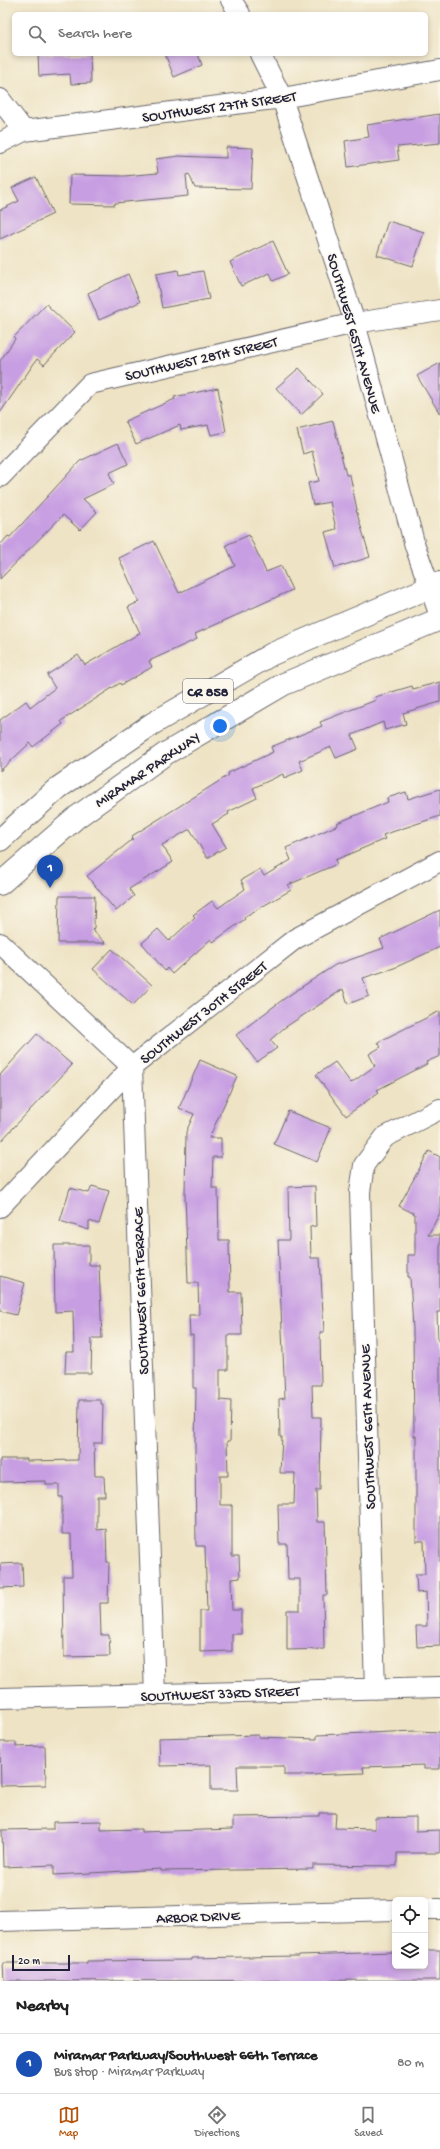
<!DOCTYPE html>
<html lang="en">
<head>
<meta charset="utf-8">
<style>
  body { margin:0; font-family:"Gochi Hand",sans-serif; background:#f2f2f2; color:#222 }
  .controls { position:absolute; right:12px; bottom:12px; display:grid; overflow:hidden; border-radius:6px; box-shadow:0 2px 6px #0003 }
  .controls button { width:36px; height:36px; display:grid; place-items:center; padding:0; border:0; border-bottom:1px solid #e0e0e0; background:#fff; color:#222; font:20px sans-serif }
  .scale { position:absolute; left:12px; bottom:10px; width:58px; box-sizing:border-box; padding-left:4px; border:2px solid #22223b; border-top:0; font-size:11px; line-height:14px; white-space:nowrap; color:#22223b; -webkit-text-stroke:3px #fbf7ec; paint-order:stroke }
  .you { position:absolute; left:220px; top:726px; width:14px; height:14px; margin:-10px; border:3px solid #fff; border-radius:50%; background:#1a73e8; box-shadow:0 0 0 6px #1a73e833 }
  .badge { display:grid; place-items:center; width:26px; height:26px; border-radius:50%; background:#b45309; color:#fff; font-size:13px; font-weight:700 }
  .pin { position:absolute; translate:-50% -33px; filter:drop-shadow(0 1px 2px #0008) }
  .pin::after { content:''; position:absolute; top:21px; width:14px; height:12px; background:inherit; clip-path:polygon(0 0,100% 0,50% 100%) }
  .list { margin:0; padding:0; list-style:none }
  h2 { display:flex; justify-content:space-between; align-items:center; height:52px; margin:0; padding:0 16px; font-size:17px }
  h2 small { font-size:13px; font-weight:400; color:#767676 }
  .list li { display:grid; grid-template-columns:26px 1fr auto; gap:12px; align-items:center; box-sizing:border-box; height:60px; padding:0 16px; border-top:1px solid #e0e0e0 }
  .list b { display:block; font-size:15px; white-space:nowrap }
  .list p { margin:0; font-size:13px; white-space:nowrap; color:#767676 }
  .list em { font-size:13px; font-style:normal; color:#767676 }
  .icon { flex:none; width:22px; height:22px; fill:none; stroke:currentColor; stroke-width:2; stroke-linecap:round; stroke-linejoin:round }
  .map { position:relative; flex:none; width:440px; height:1981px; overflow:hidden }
  .search { position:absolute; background:#fff; box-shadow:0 2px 6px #0003; left:12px; right:12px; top:12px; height:44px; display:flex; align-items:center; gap:10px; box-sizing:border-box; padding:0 14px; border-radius:6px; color:#767676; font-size:15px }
  .sheet { height:112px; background:#fff }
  nav { display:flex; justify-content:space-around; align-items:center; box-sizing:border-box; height:56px; border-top:1px solid #e0e0e0; background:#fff; font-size:11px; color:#767676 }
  nav a { display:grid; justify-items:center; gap:2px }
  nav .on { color:#b45309 }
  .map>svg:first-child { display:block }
  .building { fill:#c79ee2 }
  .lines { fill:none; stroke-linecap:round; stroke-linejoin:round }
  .minor-casing { stroke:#69666b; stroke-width:22 }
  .major-casing { stroke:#69666b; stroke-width:24 }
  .minor { stroke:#fff; stroke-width:20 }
  .major { stroke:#fff; stroke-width:22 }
  .labels { text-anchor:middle; stroke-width:3; stroke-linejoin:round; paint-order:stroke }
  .shield { fill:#fbf7ec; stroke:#636270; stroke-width:1 }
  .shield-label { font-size:14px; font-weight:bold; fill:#22223b }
  .street-label { font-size:15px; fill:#22223b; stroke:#fbf7ec }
</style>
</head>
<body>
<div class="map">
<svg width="440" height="1981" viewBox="0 0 440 1981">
  <rect width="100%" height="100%" fill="#fbf7ec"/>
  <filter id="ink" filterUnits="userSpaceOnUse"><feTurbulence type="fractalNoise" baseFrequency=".025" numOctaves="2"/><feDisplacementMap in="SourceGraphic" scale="8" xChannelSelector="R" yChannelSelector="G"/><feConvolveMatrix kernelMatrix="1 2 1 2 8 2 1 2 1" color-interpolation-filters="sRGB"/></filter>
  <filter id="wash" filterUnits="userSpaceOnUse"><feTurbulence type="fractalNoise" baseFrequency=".012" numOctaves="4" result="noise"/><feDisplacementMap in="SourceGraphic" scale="16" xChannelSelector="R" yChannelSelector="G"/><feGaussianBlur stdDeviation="0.9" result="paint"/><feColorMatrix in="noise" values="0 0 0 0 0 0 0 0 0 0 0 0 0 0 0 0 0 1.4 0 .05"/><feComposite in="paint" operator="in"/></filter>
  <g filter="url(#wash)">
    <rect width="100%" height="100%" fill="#eee3c4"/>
    <g id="blocks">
      <path class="building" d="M38,54H90L91,83L71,84L70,74L39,76Z
        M165,54H198L202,65L174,77Z
        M440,114V143L397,147L399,160L348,167L345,141L369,137L367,125Z
        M226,147L253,148L251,189L195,188L189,174L186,175L188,196L115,203V205L69,204L70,175L124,176L158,173L156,159L179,156L226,158Z
        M36,177L53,214L0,239V210L19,201L12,188Z
        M388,221L424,232L413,266L377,255Z
        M273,241L288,274L273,281L270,273L241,286L230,262Z
        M178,270L179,275L203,271L209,299L162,308L156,274Z
        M128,274L140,302L99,320L88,293Z
        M46,304L75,332L44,365L37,359L0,413V361L15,339L14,337Z
        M440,363V414L417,376Z
        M299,368L323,394L301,415L276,388Z
        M218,388L226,432L211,435L208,425L181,430L180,425L136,444L125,421L175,399L174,397Z
        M333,421L346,475H350L357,510H356L370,557L335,568L325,532L336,529L330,502L313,505L308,483L319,481L312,451L303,454L297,430Z
        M118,443L128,464L109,473L114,484L83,499L97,512L80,530L63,515L0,579V545L8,536L10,537L80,461Z
        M249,535L266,572L281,566L292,590L195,634L197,639L149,661L152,667L121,685L120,683L61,721L63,724L33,747L30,743L0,771V720L26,701L30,707L55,688L47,675L78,655L85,665L140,633L128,607L139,602L119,558L154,541L179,593L235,566L226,545Z
        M440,682V702L403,713L406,724L385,730L383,722L352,735L358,749L336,758L331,747L299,761L303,770L284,778L283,774L253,788L257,798L228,812L229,814L212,824L226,847L207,858L190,829L162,845L173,862L129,889L134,896L116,911L87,876L133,839L132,836L229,775L228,773L273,752L271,747L322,726L320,722L376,700L375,697L412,686L413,689Z
        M440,789V816L383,835L385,839L335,860L337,864L288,885L291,890L244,917L245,919L213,942L211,939L172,974L167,968L165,971L142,943L158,929L169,941L195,917L193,915L212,901L218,908L245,889L241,880L260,869L264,876L291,860L286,848L338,825L337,823L388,802L387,798L406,792L408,799Z
        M59,896H95L94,928L92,930L106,943H58Z
        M440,910V947L394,968L363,978L369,996L348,1004L343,989L284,1028L270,1040L277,1048L257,1062L236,1035L285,998L335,965L384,948L380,939Z
        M112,949L152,985L133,1005L93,969Z
        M440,1011V1056L426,1062L427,1064L377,1090L379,1092L346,1116L316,1075L335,1062L351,1083L375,1066L369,1054L381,1047L378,1042Z
        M37,1034L72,1065L0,1142V1075Z
        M200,1060L237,1076L209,1138H221V1157H213L212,1188H218L219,1240H229L230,1292H241L242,1335H228V1370H220V1400L231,1401L230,1441H227L228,1476H220V1505H232V1556H239L240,1578L231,1579L232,1610H241V1634H232V1651L200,1652V1611H207L205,1546H196L195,1446L196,1388H193V1335L190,1336L189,1315H199L198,1283H188L185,1195L186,1132L194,1114L179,1108Z
        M288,1111L331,1128L317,1162L274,1144Z
        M429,1151L440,1157V1213L428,1235H440V1312H437L438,1341H440V1646L417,1647L416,1626H427L426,1592L417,1593L416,1574H425L424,1541H416V1436H414L413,1329L410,1277H408V1255H415V1214L399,1206Z
        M92,1186L109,1191L99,1224L89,1221V1230L60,1221L70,1188L89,1193Z
        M315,1186L316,1226L310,1227L311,1258H320L324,1332H320L321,1385H312L313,1417H321L320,1490H316L317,1522H325L327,1595H323L324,1649L287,1650V1610H300V1579H288L287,1544H279L278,1504H294L295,1473H280L282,1437H280L279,1399L285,1398L278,1240H289L288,1187Z
        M54,1245H89V1265H99L102,1338H92L91,1373H65L66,1352H74L73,1311L55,1312Z
        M0,1276L25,1283L16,1315L0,1311Z
        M79,1400H101V1404H103L102,1443H94L95,1476H104L105,1496H97V1530L106,1529L107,1562H109L108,1603H100L101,1635H109L110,1656L64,1657L63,1576H72L71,1534H62V1497H59V1485H46V1481L0,1482V1459H27V1461L78,1460Z
        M22,1563L23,1587L0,1588V1564Z
        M416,1731L440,1732V1769H424V1765L363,1767L364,1773L310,1775H284V1766H237L238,1790H211V1765L160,1766L159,1738L258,1735V1737L317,1739V1735Z
        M0,1742H16V1747L45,1746L46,1785L1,1786Z
        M319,1813H336L335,1828L375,1829V1818L416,1817V1831L440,1830V1853H397V1866L313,1865V1869L161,1871V1869L54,1875V1865L3,1867L2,1830L53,1829V1822L101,1821V1830L141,1829V1832L233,1829V1817L319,1816Z
        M425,1950H440V1980L4,1981L3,1963H87V1961L192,1960V1958L298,1956V1955L395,1952V1966H425Z"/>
    </g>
  </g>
  <g filter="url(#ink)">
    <use href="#blocks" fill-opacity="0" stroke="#69666b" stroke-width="1"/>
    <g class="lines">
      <g class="minor-casing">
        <path id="minor" d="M231,0L240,14
          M260,54L282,98L355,323L415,546L440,616
          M0,99L24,131
          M0,143L24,131L282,98L440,70
          M0,477L90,384L355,323L440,310
          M0,943L132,1067L155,1695
          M0,1207L132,1067L295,939L440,861
          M375,1689L360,1192L364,1165L385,1137L440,1109
          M0,1698L440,1687
          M425,1909H440
          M0,1921L395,1910"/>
      </g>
      <g class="major-casing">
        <path id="major" d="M0,840L58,788L152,724L272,654L440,583
          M0,884L77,817L165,754L284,684L440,619"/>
      </g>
      <use href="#minor" class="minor"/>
      <use href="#major" class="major"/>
    </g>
  </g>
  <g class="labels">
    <rect class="shield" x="183" y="679" width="50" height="24" rx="3"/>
    <g class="shield-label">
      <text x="208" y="696">CR 858</text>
    </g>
    <g class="street-label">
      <text transform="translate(219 106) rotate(-8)" y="5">SOUTHWEST 27TH STREET</text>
      <text transform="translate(355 333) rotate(74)" y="5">SOUTHWEST 65TH AVENUE</text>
      <text transform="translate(201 358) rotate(-13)" y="5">SOUTHWEST 28TH STREET</text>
      <text transform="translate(147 769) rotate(-34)" y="5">MIRAMAR PARKWAY</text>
      <text transform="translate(203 1012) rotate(-38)" y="5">SOUTHWEST 30TH STREET</text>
      <text transform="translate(140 1291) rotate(-92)" y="5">SOUTHWEST 66TH TERRACE</text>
      <text transform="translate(367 1427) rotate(-92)" y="5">SOUTHWEST 66TH AVENUE</text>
      <text transform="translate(220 1693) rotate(-2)" y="5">SOUTHWEST 33RD STREET</text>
      <text transform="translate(198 1916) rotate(-2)" y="5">ARBOR DRIVE</text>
    </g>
  </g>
</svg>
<div class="controls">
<button><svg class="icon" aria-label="locate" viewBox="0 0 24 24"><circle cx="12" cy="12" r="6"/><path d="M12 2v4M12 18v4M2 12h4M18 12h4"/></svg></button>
<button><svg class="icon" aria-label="layers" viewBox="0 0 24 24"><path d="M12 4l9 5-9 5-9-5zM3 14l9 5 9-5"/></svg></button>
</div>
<div class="scale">20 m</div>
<div class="you"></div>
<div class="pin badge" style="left:50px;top:888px;background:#1a4fb4">1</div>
<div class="search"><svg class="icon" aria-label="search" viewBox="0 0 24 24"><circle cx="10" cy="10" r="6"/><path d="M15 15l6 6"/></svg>Search here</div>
</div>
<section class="sheet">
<h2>Nearby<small></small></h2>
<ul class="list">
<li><span class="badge" style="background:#1a4fb4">1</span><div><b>Miramar Parkway/Southwest 66th Terrace</b><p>Bus stop · Miramar Parkway</p></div><em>80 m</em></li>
</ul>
</section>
<nav>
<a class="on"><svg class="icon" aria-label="map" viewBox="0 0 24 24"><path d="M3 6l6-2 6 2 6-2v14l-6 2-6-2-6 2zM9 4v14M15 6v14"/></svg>Map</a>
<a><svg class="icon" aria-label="directions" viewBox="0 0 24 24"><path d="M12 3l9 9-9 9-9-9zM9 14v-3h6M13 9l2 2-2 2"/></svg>Directions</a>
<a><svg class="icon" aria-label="saved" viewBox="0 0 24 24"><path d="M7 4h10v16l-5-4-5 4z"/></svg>Saved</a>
</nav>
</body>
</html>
